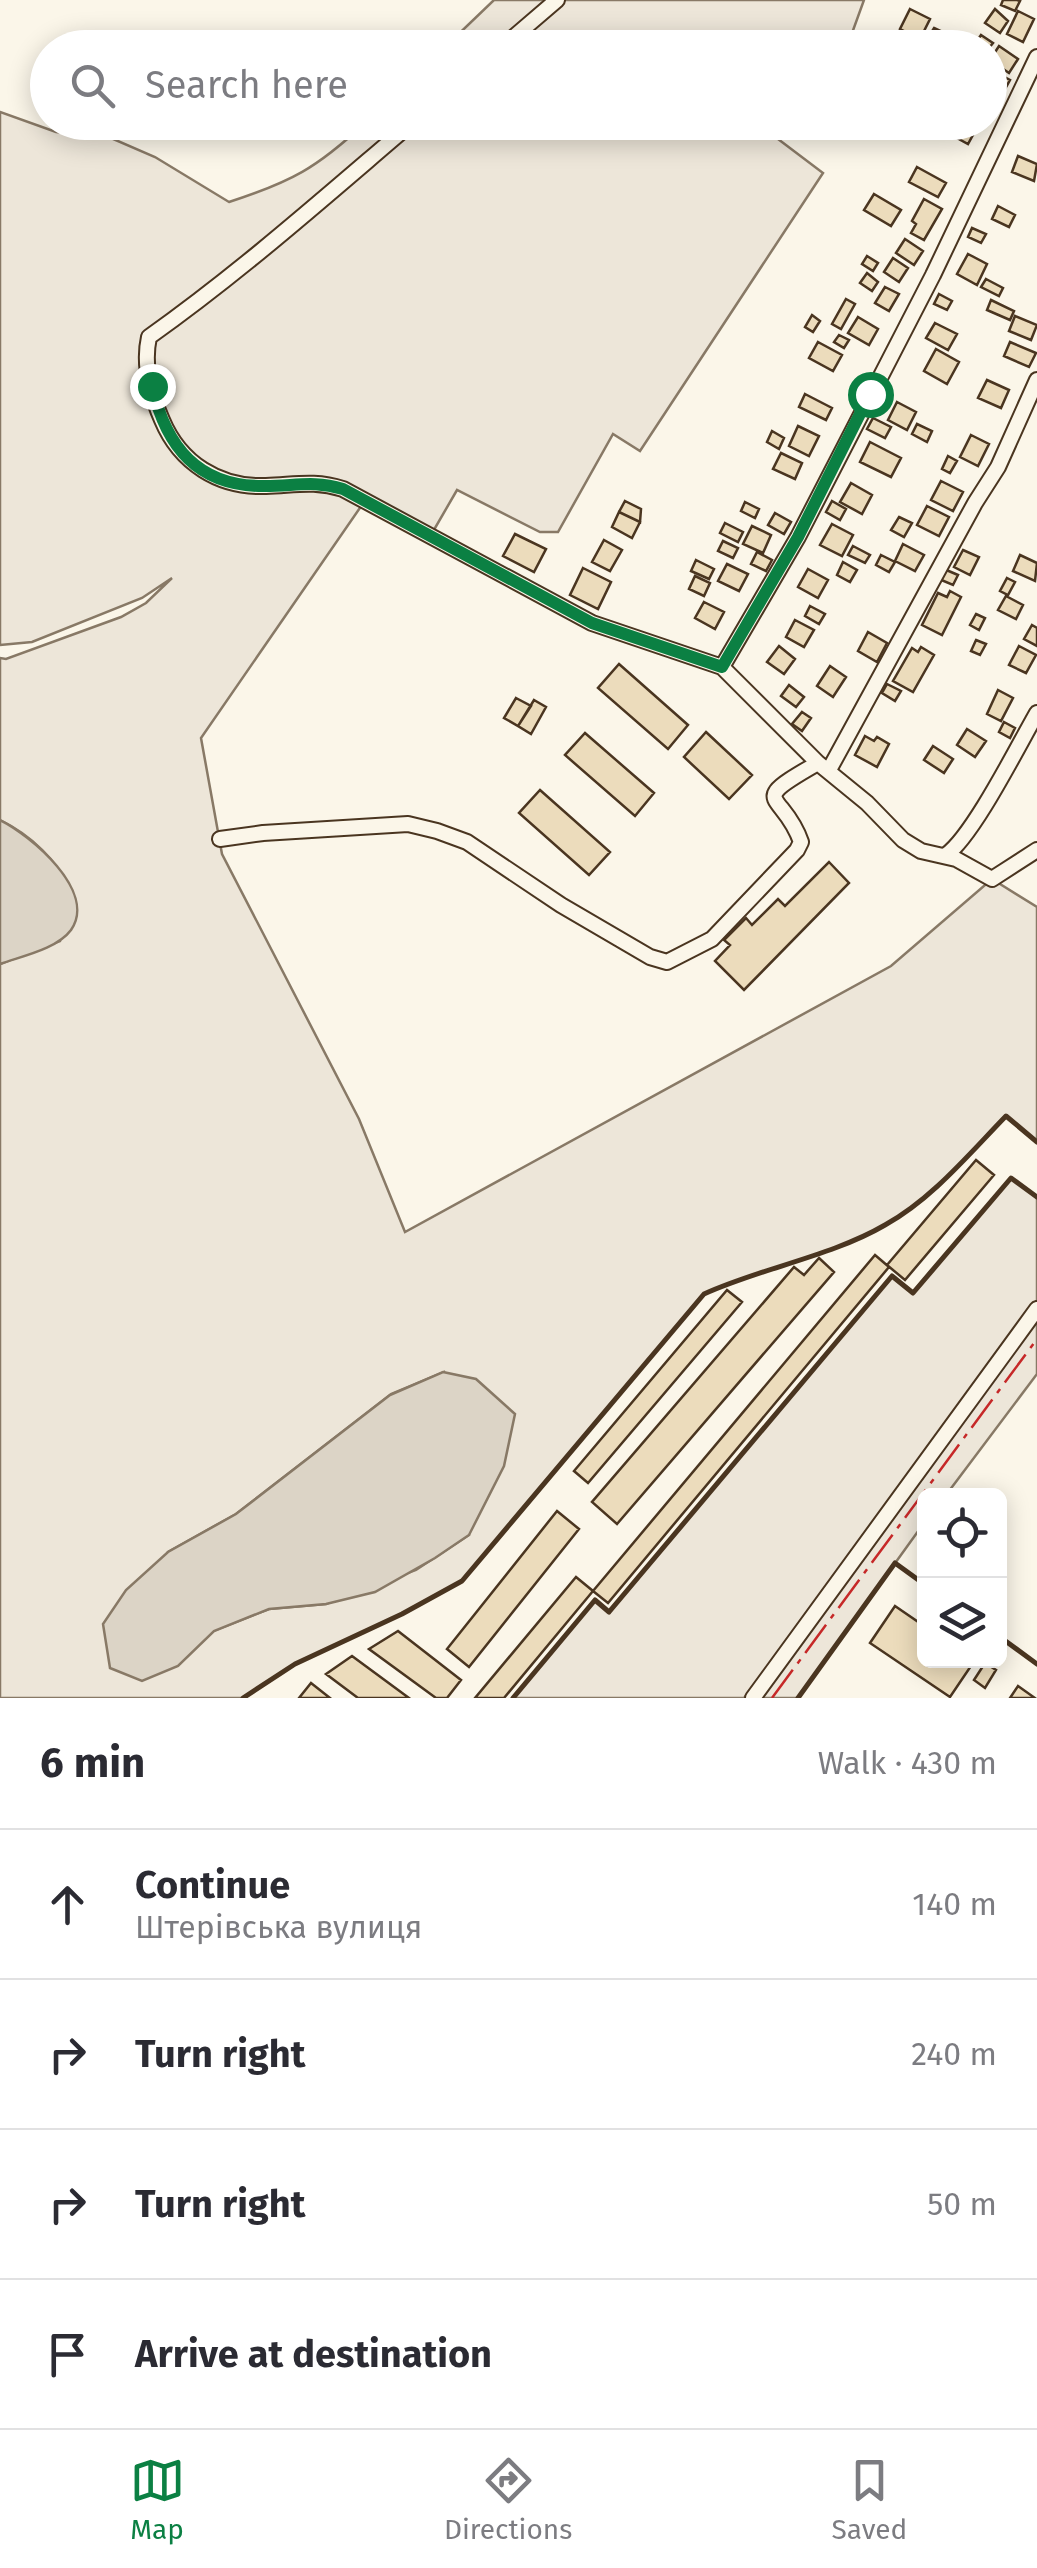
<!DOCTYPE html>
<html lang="en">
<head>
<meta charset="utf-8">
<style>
  body { margin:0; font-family:"Fira Sans",sans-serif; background:#f7f7f7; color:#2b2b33 }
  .controls { position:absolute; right:30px; bottom:30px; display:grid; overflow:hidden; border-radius:15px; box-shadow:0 5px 25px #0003 }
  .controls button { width:90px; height:90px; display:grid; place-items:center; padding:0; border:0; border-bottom:2px solid #e1e1e2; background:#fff; color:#2b2b33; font:50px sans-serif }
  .stop { position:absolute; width:30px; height:30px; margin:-22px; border:8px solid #0b8043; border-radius:50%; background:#fff }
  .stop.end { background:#0b8043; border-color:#fff; box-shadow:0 2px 10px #0008 }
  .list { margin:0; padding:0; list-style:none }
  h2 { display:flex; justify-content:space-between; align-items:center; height:130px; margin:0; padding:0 40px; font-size:42px }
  h2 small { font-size:32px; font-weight:400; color:#7c7c81 }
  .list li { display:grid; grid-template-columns:65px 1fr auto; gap:30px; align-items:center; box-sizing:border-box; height:150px; padding:0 40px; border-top:2px solid #e1e1e2 }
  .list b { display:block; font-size:38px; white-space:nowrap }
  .list p { margin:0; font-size:32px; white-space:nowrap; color:#7c7c81 }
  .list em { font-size:32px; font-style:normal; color:#7c7c81 }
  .icon { flex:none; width:55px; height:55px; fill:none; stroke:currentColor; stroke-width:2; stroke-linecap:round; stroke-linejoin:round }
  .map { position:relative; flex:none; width:1037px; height:1698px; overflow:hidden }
  .search { position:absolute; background:#fff; box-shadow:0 5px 25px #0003; left:30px; right:30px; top:30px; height:110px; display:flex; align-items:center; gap:25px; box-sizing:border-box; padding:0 35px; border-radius:55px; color:#7c7c81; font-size:38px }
  .sheet { height:730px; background:#fff }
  nav { display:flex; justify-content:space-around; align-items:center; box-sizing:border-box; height:140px; border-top:2px solid #e1e1e2; background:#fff; font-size:28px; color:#7c7c81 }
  nav a { display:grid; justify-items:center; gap:5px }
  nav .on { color:#0b8043 }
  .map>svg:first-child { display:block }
  .green { fill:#ede6d9; stroke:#887966; stroke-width:2.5; fill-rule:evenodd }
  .water { fill:#dcd4c6; stroke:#887966; stroke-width:2.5 }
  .building { fill:#ecdcbc; stroke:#4a3520; stroke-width:2.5 }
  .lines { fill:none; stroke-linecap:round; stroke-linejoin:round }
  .street-casing { stroke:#4a3520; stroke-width:18 }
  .street { stroke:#fbf6e9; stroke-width:14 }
  .wall { stroke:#4a3520; stroke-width:5 }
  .power { stroke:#c62828; stroke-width:2.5; stroke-dasharray:35 8 5 8; stroke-linecap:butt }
  .route { stroke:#0b8043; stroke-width:12 }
</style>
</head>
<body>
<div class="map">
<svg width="1037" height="1698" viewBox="0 0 1037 1698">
  <rect width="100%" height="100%" fill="#fbf6e9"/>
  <path class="green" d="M494,0H864L847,47L444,48Z
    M0,112L56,132L111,138L155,157L229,202C291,182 317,168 365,123H790L778,139L823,173L640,451L613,434L558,532H540L457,490L431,535L364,502L201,738L222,854L359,1119L405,1232L891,966L992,879L1037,907V1142L1005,1116C969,1154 931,1199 885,1225C830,1256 762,1268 704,1294L462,1581L402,1614L295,1664L243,1698H0V964L60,941L72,892C56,860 33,836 0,820V658L6,659L121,617L146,603L172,578L142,598L32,642L0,645ZM444,1372L469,1535L416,1570L326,1604L269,1609L213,1631L177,1665L168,1552L236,1514L391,1394Z
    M1011,1178L1037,1197V1374L946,1495L924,1496V1523L798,1698H753L794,1634L744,1698H513L595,1600L609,1612L892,1276L913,1292Z"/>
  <path class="water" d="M0,820C30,835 98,891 71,930C57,949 22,956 0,964Z
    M443,1372L476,1379L515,1414L504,1466L469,1535L435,1558L375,1592L326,1604L269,1609L214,1631L178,1666L142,1681L110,1668L103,1624L126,1590L168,1552L236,1514L390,1395Z"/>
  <path class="building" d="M1003,0H1017L1020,1L1015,11L1001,5Z
    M910,9L930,19L920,39L900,29Z
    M995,9L1008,21L1000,33L985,23Z
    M1018,11L1034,19L1023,42L1007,34Z
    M934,28L945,33L937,48L925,43Z
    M981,35L993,43L989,48L974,45Z
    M999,46L1018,59L1009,73L990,60Z
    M997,73L1010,80L1005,89L993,82Z
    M951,122H980L968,144L946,132Z
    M1018,156L1037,164L1034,181L1012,172Z
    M917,167L946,183L938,197L909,182Z
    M874,194L901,210L891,226L864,210Z
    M924,199L942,209L924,240L911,233L916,224L912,221Z
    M998,206L1015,215L1009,227L992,219Z
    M972,228L986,234L981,243L968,237Z
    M905,239L923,251L914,265L896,253Z
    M968,254L987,264L977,285L957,274Z
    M867,256L878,263L873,271L862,264Z
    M893,258L908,268L899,282L884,272Z
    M867,273L878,282L872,291L860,283Z
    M986,279L1003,288L999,296L981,287Z
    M885,287L899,294L889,311L875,303Z
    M939,294L952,301L947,310L934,304Z
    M846,299L855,304L841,329L832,324Z
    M991,300L1014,311L1010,320L987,310Z
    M812,315L820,321L813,332L805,327Z
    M1015,316L1037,325L1031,340L1009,331Z
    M858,317L878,329L869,345L848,333Z
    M935,323L957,334L948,350L926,338Z
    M839,335L849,340L844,348L834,342Z
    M818,342L842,355L833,371L809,358Z
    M1010,342L1036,353L1029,367L1004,356Z
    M936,349L959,362L947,384L924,371Z
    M987,380L1009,390L1001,408L978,398Z
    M805,394L832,408L826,420L799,407Z
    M897,402L916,412L907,430L888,420Z
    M873,418L891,427L885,438L867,429Z
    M917,424L932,431L927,442L912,434Z
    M798,426L819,436L809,456L789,446Z
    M772,431L784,438L779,449L767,442Z
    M971,435L989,444L978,466L960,457Z
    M870,442L901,458L891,477L860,462Z
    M781,453L802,463L795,479L773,469Z
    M948,456L957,461L950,473L942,469Z
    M941,481L963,492L953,511L931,500Z
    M851,483L872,495L862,514L840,502Z
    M625,501L641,509L640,522L619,512Z
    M832,501L846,509L840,520L826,512Z
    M745,502L759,509L755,518L741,511Z
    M927,506L949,517L939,536L917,525Z
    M619,512L640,522L632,538L612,527Z
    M775,513L791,522L784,534L768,525Z
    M899,517L912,523L904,537L891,530Z
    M725,523L743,532L738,542L720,533Z
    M832,524L853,535L842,556L820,545Z
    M752,526L771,535L763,553L743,544Z
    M515,534L546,549L534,572L503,556Z
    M604,540L622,550L610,571L592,562Z
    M723,541L738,548L733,558L718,551Z
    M903,544L924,555L915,571L895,561Z
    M853,546L870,555L865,563L848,555Z
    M963,550L979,557L970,575L954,567Z
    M757,552L772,560L766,571L751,564Z
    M881,555L895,562L889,572L876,565Z
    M1020,555L1037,563L1035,581L1013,571Z
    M696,560L714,569L709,579L691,571Z
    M843,562L857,570L850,582L837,575Z
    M727,564L748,574L739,591L718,581Z
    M583,568L611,582L598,609L570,595Z
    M808,569L828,580L818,598L798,587Z
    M944,569L958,575L953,585L939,579Z
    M695,576L710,583L704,596L689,589Z
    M1007,578L1015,582L1008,595L1000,591Z
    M950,591L961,597L942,635L922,625L938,593L947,597Z
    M1006,596L1023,605L1016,619L998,610Z
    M704,602L724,612L715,629L695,618Z
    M810,606L825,614L819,624L805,616Z
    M976,614L985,618L979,630L970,625Z
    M795,620L814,630L804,647L786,637Z
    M1032,625L1037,628V646L1024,639Z
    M868,632L887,643L877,662L858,651Z
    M976,640L986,644L980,655L971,651Z
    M779,646L795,659L784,674L767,662Z
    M1019,646L1036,655L1026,673L1009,665Z
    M921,647L934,655L913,692L893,681L912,648L918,652Z
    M619,664L688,725L668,749L598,688Z
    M830,666L846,677L833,697L817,686Z
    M887,684L901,691L895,701L882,693Z
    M789,685L804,697L796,707L781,696Z
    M998,690L1013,698L1001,721L987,714Z
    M516,698L531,706L518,726L504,718Z
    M534,700L546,707L531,734L518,726Z
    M802,712L811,718L802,731L792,724Z
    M1004,722L1015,728L1010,738L999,732Z
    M967,729L986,741L975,757L957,745Z
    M706,732L752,775L729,799L684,757Z
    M585,733L654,793L635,816L565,755Z
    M865,736L874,741L877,737L889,744L877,767L855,755Z
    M933,746L953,759L944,773L924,760Z
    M540,790L610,852L589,875L519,813Z
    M829,862L849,883L744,990L715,961L730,945L724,940L746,918L752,925L778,899L785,906Z
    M976,1160L994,1175L905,1280L887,1265Z
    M875,1255L889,1267L608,1603L593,1591Z
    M819,1258L834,1272L617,1524L592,1502L794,1267L804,1275Z
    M727,1290L742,1302L588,1483L574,1471Z
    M557,1511L579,1529L469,1667L447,1649Z
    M576,1577L593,1591L504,1698H475Z
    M895,1606L924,1626V1660H975L950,1697L870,1643Z
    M398,1631L461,1680L447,1698H436L369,1649Z
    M352,1656L409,1698H358L326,1674Z
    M985,1663L996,1670L985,1688L974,1680Z
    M311,1683L330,1698H299Z
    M1018,1686L1035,1698H1010Z"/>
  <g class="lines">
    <g class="street-casing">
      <path id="street" d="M501,48L557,0
        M413,122C326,196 242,271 149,337C143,364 151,395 162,420C180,463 219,488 266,486C296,485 314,480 343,489L592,623L722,667L818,763L867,803L903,840L921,851L956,859L992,879L1037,850
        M722,667L798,537L933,275L1037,57
        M829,770L975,503L998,467L1037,380
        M220,839L263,833L408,824L437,831L467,842L561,905L650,957L667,962L712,939L797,850L801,842C783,790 744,805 818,763
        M946,855C973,836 1018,746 1037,713
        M753,1698L1037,1309"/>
    </g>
    <use href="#street" class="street"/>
    <path class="wall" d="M1000,1637L1037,1664
      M243,1698L295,1664L402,1614L462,1581L704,1294C761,1268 832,1256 885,1225C932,1199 969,1154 1006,1116L1037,1142
      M513,1698L595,1600L609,1612L892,1276L913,1293L1011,1178L1037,1197
      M798,1698L895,1563L924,1584"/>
    <path class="power" d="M772,1698L1037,1339"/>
  </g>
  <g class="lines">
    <path class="route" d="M152,386C166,447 198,487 265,486C296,486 313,480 343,489L592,623L722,667L798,537L870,394"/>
  </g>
</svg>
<div class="controls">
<button><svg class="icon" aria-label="locate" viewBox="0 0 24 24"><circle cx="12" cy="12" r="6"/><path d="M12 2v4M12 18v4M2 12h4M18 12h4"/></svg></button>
<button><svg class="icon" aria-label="layers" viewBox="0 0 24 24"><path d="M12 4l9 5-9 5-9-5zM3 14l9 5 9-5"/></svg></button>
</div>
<div class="stop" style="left:870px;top:394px"></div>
<div class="stop end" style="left:152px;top:386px"></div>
<div class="search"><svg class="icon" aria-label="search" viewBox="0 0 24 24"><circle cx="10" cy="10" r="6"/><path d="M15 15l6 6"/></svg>Search here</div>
</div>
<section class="sheet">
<h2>6 min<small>Walk · 430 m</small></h2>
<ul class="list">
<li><svg class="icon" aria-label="ahead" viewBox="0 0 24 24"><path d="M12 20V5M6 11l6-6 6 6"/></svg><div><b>Continue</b><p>Штерівська вулиця</p></div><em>140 m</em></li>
<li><svg class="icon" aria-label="right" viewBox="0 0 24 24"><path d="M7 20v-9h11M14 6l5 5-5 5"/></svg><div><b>Turn right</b></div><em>240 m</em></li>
<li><svg class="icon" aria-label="right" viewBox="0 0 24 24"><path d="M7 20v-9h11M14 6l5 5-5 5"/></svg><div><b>Turn right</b></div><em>50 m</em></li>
<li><svg class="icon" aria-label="arrive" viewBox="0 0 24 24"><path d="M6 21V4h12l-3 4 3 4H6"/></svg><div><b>Arrive at destination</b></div></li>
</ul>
</section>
<nav>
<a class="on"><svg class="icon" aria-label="map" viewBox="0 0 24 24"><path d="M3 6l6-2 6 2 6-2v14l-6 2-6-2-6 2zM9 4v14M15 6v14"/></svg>Map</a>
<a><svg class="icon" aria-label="directions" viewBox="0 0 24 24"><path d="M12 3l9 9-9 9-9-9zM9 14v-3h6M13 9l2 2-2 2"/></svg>Directions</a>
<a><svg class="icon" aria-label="saved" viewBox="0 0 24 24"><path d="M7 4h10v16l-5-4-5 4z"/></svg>Saved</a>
</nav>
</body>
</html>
